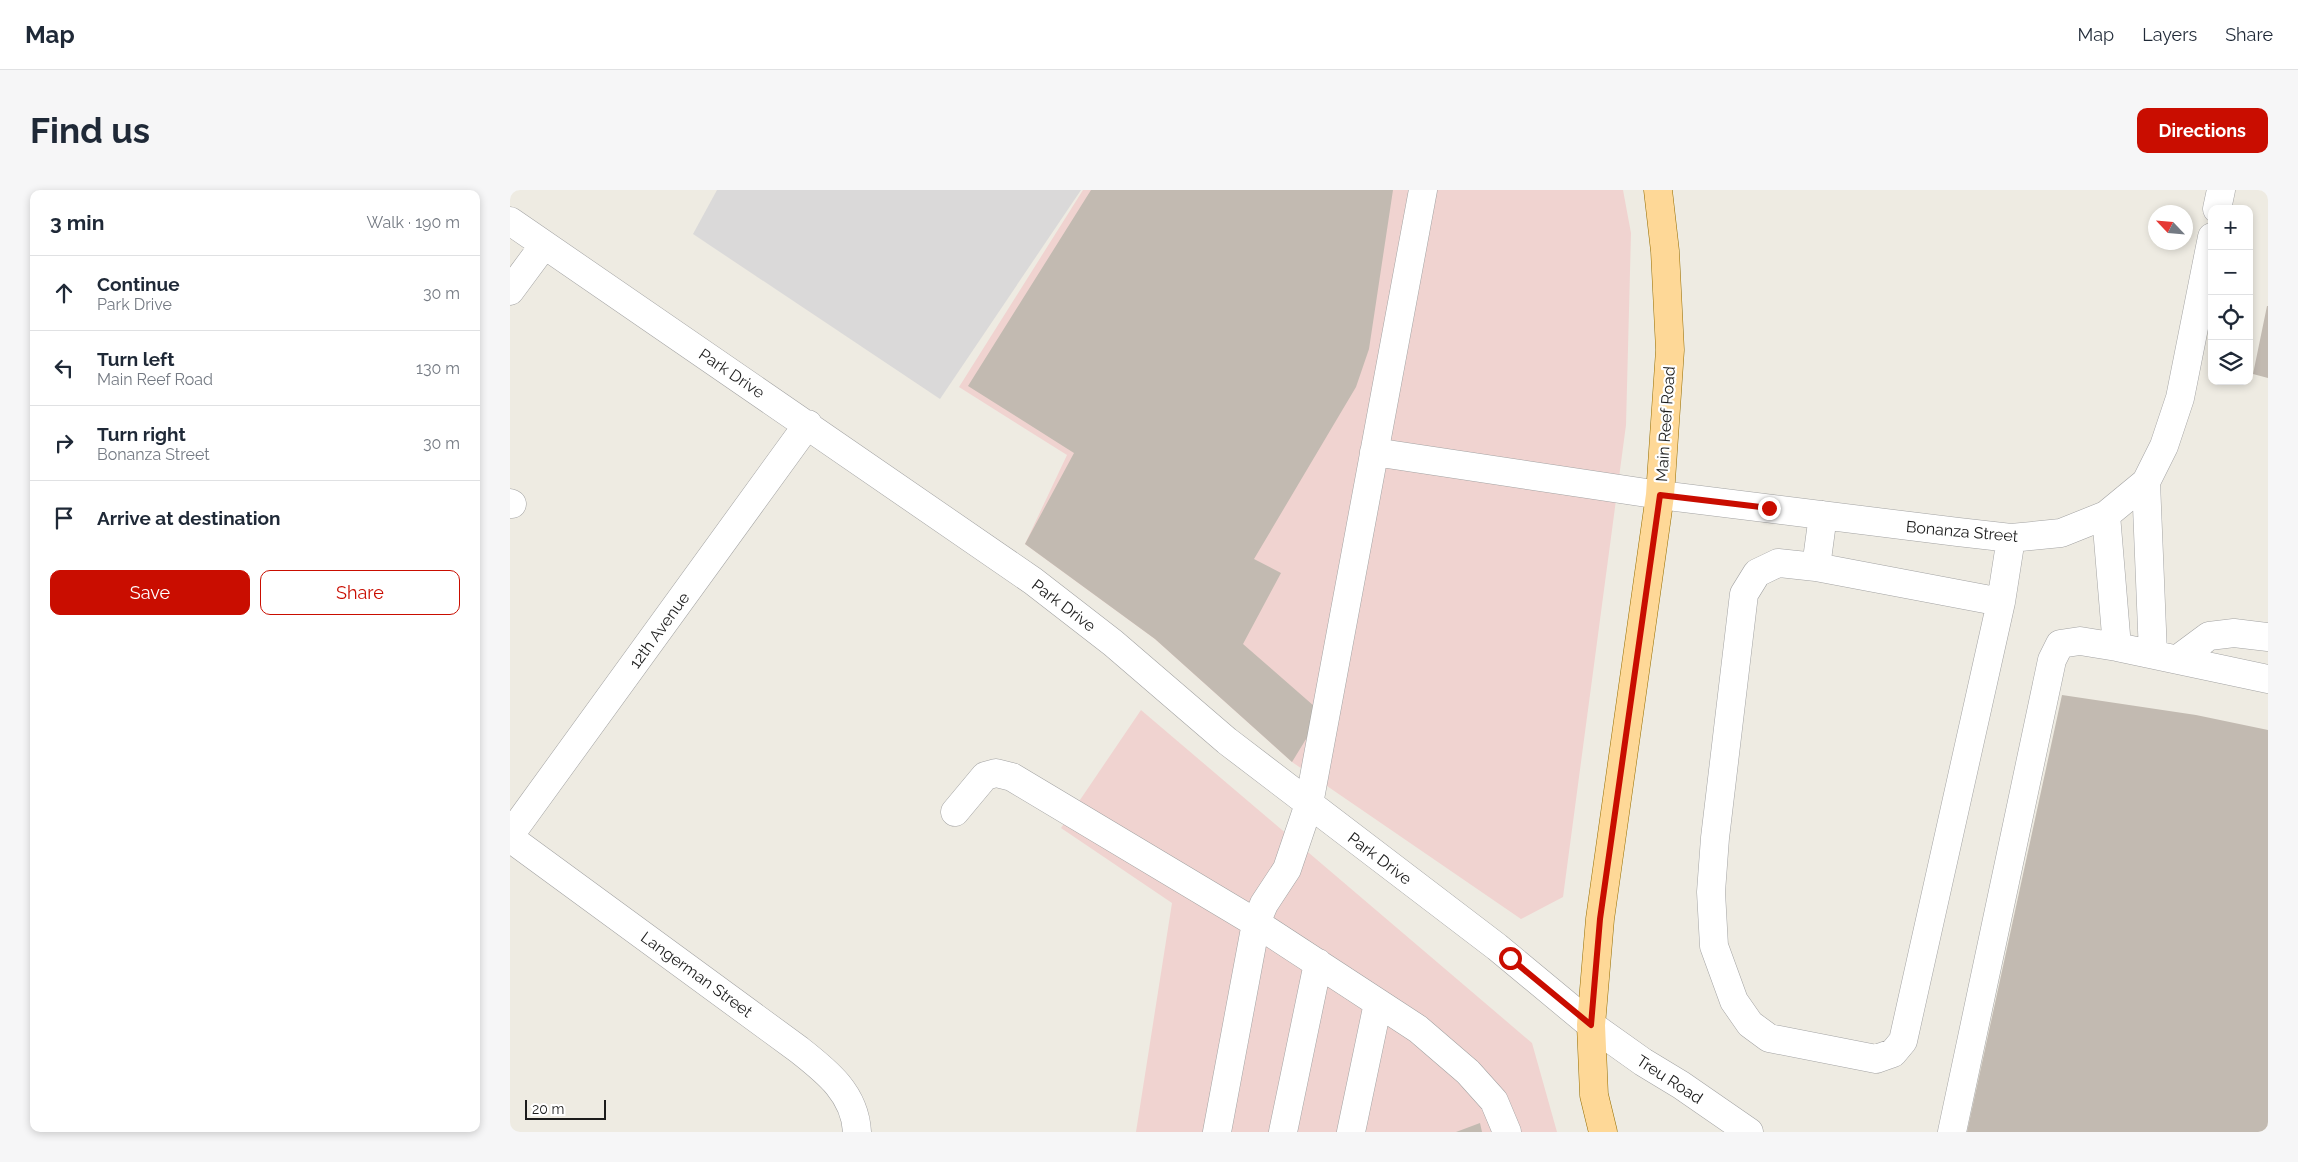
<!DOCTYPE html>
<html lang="en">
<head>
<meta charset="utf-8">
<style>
  body { margin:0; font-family:Raleway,sans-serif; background:#f6f6f7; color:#1f2937 }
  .controls { position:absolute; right:15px; top:15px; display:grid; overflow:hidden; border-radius:10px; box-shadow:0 2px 8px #0003 }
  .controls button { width:45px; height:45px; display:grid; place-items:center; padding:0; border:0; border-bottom:1px solid #e0e1e3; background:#fff; color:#1f2937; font:25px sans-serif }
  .compass { position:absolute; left:1638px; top:15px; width:45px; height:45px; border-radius:50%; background:#fff; box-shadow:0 2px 8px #0003; rotate:296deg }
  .scale { position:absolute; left:15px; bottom:12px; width:81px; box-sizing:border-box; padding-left:5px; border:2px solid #1c1c1c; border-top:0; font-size:14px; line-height:18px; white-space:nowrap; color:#1c1c1c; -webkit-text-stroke:4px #fff; paint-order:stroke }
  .stop { position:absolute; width:15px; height:15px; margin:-11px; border:4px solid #c90d00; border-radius:50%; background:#fff }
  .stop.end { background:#c90d00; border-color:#fff; box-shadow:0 1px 5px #0008 }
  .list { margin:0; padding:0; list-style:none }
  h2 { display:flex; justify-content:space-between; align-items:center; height:65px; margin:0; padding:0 20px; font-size:21px }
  h2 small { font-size:16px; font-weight:400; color:#747a83 }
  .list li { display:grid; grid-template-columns:32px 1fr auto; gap:15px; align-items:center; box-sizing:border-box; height:75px; padding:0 20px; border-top:1px solid #e0e1e3 }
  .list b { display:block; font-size:19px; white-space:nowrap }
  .list p { margin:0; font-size:16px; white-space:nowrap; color:#747a83 }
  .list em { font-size:16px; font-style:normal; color:#747a83 }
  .actions { display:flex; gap:10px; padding:15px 20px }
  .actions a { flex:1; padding:11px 0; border:1px solid #c90d00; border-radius:10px; text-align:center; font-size:18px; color:#c90d00 }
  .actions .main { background:#c90d00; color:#fff }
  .icon { flex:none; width:28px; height:28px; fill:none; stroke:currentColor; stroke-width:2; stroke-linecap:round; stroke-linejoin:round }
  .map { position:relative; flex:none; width:1758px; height:942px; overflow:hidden; border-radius:10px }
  header { display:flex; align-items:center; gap:30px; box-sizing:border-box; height:70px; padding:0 25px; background:#fff; border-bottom:1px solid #e0e1e3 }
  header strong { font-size:24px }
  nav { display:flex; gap:28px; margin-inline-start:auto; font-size:18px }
  .intro { display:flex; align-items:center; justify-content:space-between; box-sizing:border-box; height:120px; padding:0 30px }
  h1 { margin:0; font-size:35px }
  .button { padding:12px 22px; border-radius:10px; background:#c90d00; color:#fff; font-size:18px; font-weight:700 }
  main { display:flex; gap:30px; padding:0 30px }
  aside { flex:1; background:#fff; border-radius:10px; box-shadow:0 2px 8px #0003 }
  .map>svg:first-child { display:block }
  .residential { fill:#dad9d9 }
  .commercial { fill:#f0d3d0 }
  .building { fill:#c2bab1 }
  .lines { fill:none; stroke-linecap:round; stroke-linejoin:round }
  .minor-casing { stroke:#a3a3a3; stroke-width:29 }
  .major-casing { stroke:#956d00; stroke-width:29 }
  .minor { stroke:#fff; stroke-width:28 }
  .major { stroke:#fed897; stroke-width:28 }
  .route { stroke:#c90d00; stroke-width:6 }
  .labels { text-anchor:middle; stroke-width:4.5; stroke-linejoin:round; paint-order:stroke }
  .street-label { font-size:16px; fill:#1c1c1c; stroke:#fff }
</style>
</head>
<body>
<header>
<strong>Map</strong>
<nav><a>Map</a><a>Layers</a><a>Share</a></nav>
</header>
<div class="intro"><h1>Find us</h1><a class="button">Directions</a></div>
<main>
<aside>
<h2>3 min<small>Walk · 190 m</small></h2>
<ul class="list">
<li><svg class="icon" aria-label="ahead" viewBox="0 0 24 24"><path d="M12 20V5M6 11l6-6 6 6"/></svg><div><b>Continue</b><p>Park Drive</p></div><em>30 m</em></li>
<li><svg class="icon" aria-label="left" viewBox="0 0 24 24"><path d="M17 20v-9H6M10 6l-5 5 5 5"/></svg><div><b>Turn left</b><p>Main Reef Road</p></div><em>130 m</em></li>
<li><svg class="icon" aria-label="right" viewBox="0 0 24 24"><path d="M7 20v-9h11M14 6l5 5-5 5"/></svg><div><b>Turn right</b><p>Bonanza Street</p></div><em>30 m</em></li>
<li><svg class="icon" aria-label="arrive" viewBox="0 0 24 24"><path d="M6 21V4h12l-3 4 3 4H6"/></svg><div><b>Arrive at destination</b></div></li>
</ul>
<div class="actions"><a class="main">Save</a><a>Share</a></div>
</aside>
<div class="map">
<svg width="1758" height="942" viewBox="0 0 1758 942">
  <rect width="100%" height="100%" fill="#eeebe2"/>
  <path class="residential" d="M207,0H571L430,209L183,44Z"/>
  <path class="commercial" d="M573,0H1113L1121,43L1116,235L1053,707L1011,729L782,572L645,449L515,354L557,265L449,197Z
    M631,520L1022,853L1047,942H626L662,713L551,638Z"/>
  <path class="building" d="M581,0H883L859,159L846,197L744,369L771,383L733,454L812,523L782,572L645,449L515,354L564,263L458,196Z
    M1757,116H1758V188L1743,184Z
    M1552,505L1686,525L1758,540V942H1457Z
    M970,933L972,942H946Z"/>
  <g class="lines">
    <g class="minor-casing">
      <path id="minor" d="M1707,19L1711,0
        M0,31L523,391L603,453L717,551L987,757L1081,835L1133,872L1171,895L1239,942
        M0,101L34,55
        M864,262L1150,305L1448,342L1501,348L1551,343L1596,325L1636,292L1654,256L1670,208L1702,47
        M1636,292L1643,464
        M0,313L2,314
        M1596,325L1607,457
        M1306,377L1313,325
        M1491,412L1306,377L1268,373L1247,383L1234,404L1205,648L1201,702L1204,756L1224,811L1240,834L1259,848L1366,869L1383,863L1393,851L1491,412L1501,348
        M1668,469L1699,446L1724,443L1758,447
        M445,622L475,586L486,583L502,587L746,733L908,839L958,882L984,911L997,942
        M0,645L298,234
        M0,648L288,859C316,881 345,903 347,942
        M707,942L746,733L754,714L777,679L799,614L913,0
        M773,942L808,773
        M841,942L868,813
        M1442,942L1542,470L1550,454L1570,451L1607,457L1758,489"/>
    </g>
    <g class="major-casing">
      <path id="major" d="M1093,942L1084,905L1081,835L1090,729L1150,305L1160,160L1155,61L1148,0"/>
    </g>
    <use href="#minor" class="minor"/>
    <use href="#major" class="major"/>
  </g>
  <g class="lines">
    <path class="route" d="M1000,768L1081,835L1090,729L1150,305L1259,318"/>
  </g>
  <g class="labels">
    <g class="street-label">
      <text transform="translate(222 183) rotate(34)" y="6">Park Drive</text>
      <text transform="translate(1155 234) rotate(-86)" y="6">Main Reef Road</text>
      <text transform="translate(1452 341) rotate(5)" y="6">Bonanza Street</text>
      <text transform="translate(554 415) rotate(37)" y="6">Park Drive</text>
      <text transform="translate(149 440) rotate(-54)" y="6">12th Avenue</text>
      <text transform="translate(870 668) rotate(37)" y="6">Park Drive</text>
      <text transform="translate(187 784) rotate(36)" y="6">Langerman Street</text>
      <text transform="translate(1160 889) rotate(33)" y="6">Treu Road</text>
    </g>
  </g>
</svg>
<div class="controls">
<button>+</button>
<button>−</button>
<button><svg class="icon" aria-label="locate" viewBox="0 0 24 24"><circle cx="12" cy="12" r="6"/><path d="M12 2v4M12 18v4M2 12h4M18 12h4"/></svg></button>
<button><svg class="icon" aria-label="layers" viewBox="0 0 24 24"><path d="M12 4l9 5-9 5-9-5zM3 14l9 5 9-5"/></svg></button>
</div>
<svg class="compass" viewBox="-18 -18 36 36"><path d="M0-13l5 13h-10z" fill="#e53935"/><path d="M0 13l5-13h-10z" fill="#747a83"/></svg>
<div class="scale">20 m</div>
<div class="stop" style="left:1000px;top:768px"></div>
<div class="stop end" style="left:1259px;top:318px"></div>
</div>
</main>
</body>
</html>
